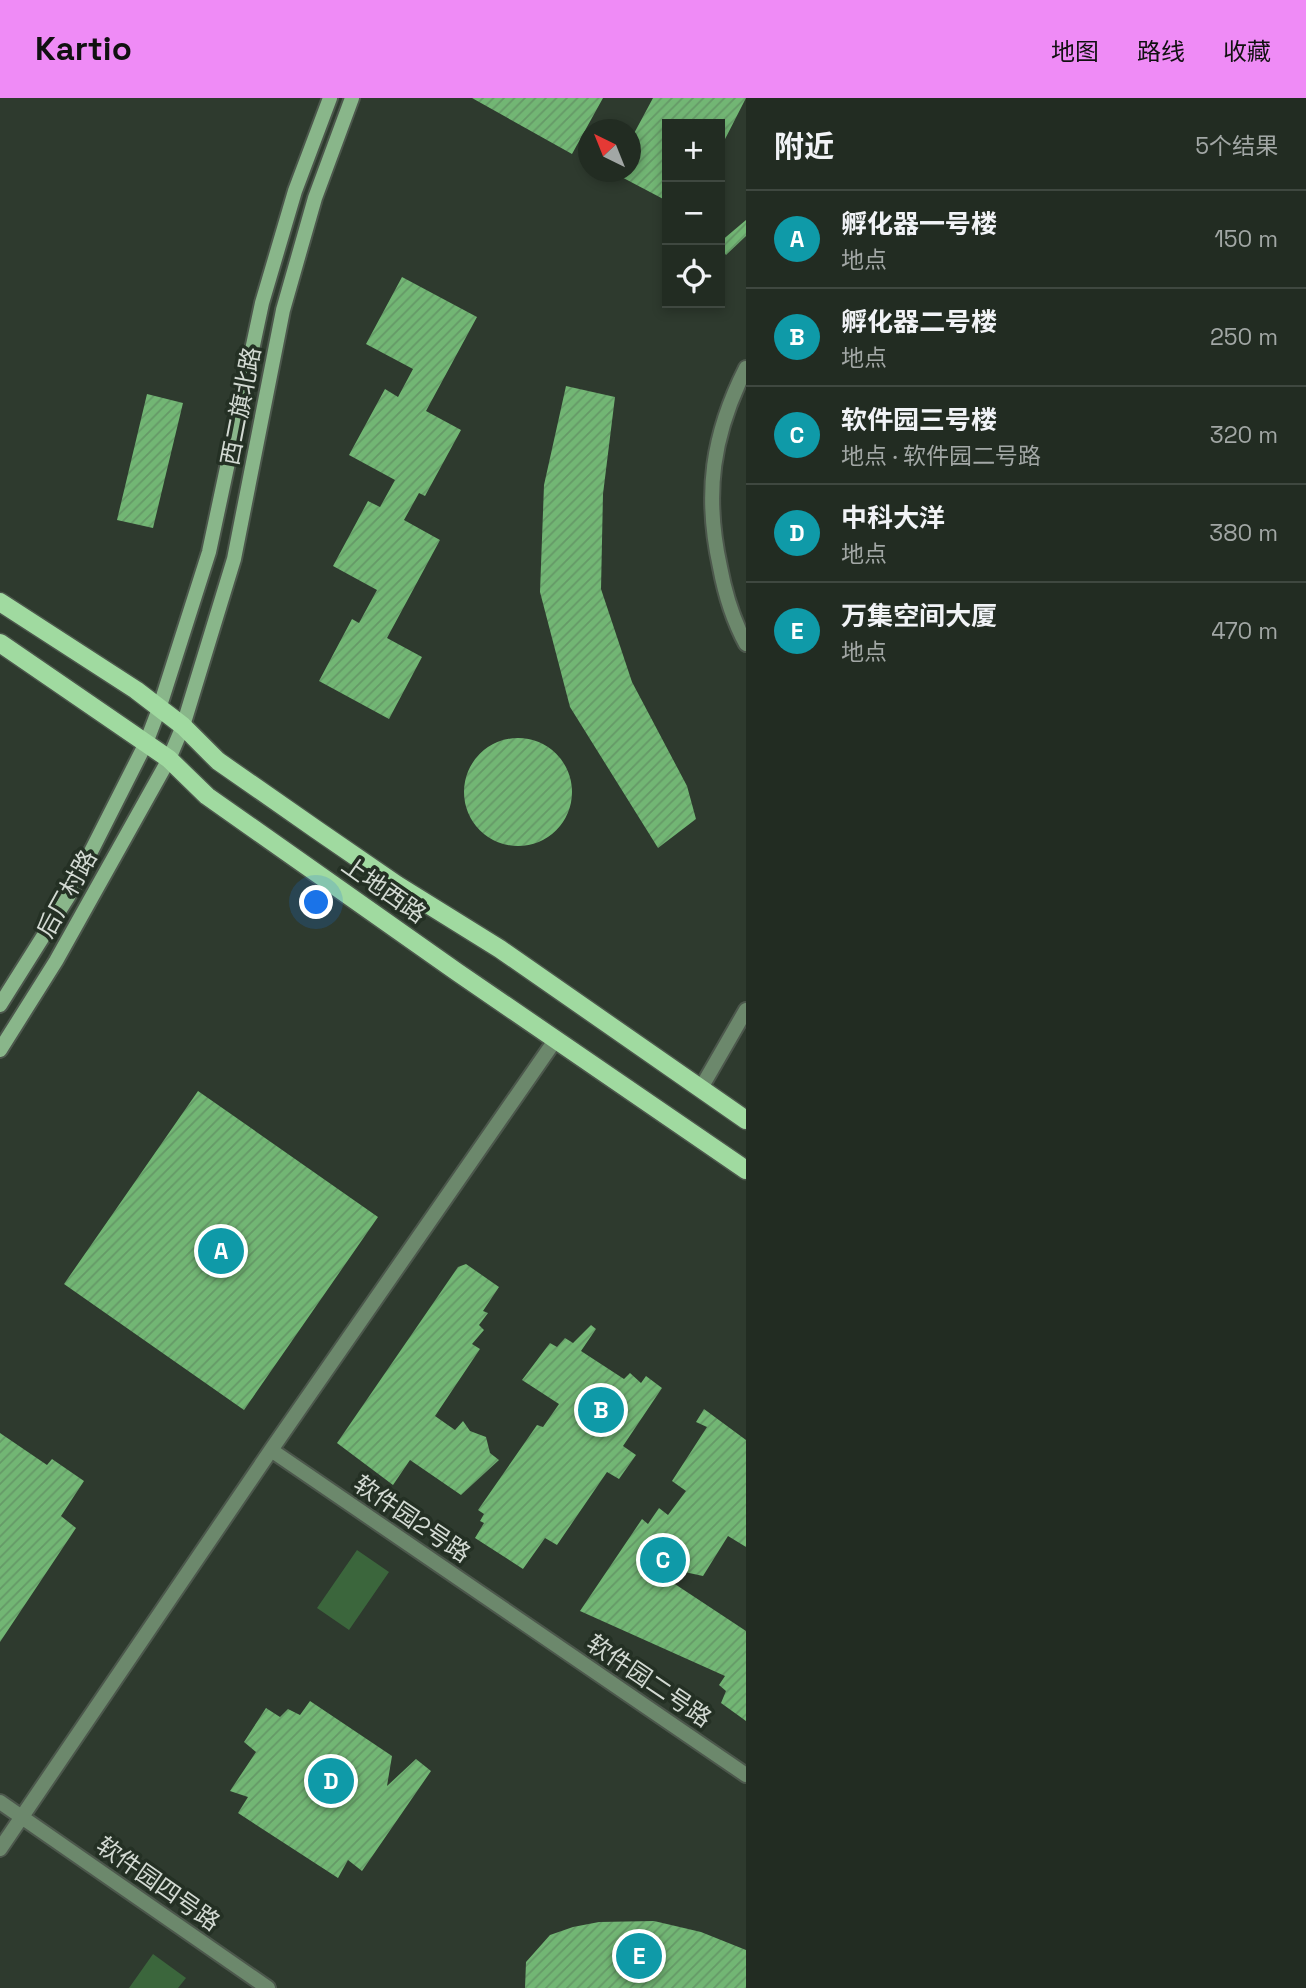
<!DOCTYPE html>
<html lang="zh">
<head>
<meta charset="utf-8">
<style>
  body { margin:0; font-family:"Space Grotesk","Noto Sans SC",sans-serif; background:#2a342a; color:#f1f3f6 }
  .controls { position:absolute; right:21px; top:21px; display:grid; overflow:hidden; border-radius:0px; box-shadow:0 4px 10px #0003 }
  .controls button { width:63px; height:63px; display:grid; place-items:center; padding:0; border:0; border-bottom:2px solid #3f4840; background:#222c22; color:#f1f3f6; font:35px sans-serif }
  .compass { position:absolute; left:578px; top:21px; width:63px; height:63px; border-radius:50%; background:#222c22; box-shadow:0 4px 10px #0003; rotate:317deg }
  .you { position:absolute; left:317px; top:805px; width:24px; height:24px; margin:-18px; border:5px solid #fff; border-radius:50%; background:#1a73e8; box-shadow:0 0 0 10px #1a73e833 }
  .badge { display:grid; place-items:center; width:46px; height:46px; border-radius:50%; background:#ef8bf6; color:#fff; font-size:23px; font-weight:700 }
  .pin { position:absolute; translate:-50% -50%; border:4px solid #fff; box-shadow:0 2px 7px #0006 }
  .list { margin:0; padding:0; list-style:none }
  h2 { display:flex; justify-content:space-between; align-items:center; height:91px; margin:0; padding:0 28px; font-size:30px }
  h2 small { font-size:23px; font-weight:400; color:#a2a7a5 }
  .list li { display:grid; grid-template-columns:46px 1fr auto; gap:21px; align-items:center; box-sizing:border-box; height:98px; padding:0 28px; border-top:2px solid #3f4840 }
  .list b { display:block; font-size:26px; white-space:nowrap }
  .list p { margin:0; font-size:23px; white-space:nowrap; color:#a2a7a5 }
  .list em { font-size:23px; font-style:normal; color:#a2a7a5 }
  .icon { flex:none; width:38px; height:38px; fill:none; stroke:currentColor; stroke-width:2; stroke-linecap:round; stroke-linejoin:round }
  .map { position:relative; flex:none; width:746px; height:1890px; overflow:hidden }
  header { display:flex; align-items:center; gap:42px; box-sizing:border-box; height:98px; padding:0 35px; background:#ef8bf6; color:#111 }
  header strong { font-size:33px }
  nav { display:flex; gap:38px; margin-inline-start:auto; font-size:24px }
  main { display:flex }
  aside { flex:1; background:#222c22 }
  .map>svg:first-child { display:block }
  .park { fill:#3b663c }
  .building { fill:url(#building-hatch) }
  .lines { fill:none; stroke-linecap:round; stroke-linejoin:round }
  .minor-casing { stroke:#4c574c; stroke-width:18 }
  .tertiary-casing { stroke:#4c574c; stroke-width:18 }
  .secondary-casing { stroke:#4c574c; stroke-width:18 }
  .primary-casing { stroke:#4c574c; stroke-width:21 }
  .minor { stroke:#6c886c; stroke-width:14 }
  .tertiary { stroke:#6c886c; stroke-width:14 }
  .secondary { stroke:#89b68a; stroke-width:14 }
  .primary { stroke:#a0daa0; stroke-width:18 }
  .labels { text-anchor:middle; stroke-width:7; stroke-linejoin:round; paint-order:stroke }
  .street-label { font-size:24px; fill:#d3dad3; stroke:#243024 }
</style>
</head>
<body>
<header>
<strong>Kartio</strong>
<nav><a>地图</a><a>路线</a><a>收藏</a></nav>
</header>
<main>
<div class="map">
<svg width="746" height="1890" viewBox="0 0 746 1890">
  <defs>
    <pattern id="building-hatch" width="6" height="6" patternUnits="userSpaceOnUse" patternTransform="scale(1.75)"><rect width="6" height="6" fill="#72b674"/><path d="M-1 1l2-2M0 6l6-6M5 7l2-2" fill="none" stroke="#659967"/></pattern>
  </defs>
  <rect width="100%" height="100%" fill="#2e3a2e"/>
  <path class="park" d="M357,1452L389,1474L349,1532L317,1510Z
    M153,1856L186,1880L178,1890H129Z"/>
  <path class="building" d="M472,0H603L572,56Z
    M653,0H746L720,51V26H667V103L612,74H631V41Z
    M746,122V138L726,157L720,150V144Z
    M402,179L477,219L426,313L461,332L425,398L419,395L404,422L440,442L387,540L422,559L389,621L319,583L352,521L359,525L377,492L333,468L368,403L380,409L395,382L349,357L385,291L398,299L413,271L366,246Z
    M566,288L615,299L603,396L601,491L632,584L687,688L696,721L658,750L570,609L540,494L544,387Z
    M147,296L183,305L153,430L117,422Z
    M464 694a54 54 0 1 1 108 0a54 54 0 1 1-108 0Z
    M198,993L378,1119L244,1312L64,1186Z
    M466,1166L499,1189L483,1213L488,1215L479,1227L484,1232L472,1246L480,1251L435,1318L455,1332L463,1323L470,1333L486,1339L490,1355L499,1362L461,1397L410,1362L393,1387L337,1345L458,1169Z
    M591,1227L596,1231L581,1253L624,1281L630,1275L641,1285L646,1278L662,1290L623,1348L636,1357L619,1381L607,1374L557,1447L545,1440L523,1471L475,1440L484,1425L480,1423L484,1416L478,1412L537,1327L543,1329L559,1306L522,1282L550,1245L557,1249L565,1240L573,1245Z
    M704,1311L746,1342V1449L728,1438L703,1478L643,1465L746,1533V1623L721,1605L726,1593L719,1587L725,1578L580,1513L642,1421L648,1426L659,1410L668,1417L686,1393L672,1383L707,1329L696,1324Z
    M0,1335L47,1367L52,1361L84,1383L61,1418L76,1430L0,1544Z
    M310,1603L392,1658L387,1688L416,1661L431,1673L362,1773L348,1762L338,1780L238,1715L248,1699L230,1693L256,1654L244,1644L266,1610L280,1619L288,1611L300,1617Z
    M654,1823L701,1834L746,1852V1890H525L526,1864L550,1837L573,1829L599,1824Z"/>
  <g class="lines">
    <g class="minor-casing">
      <path id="minor" d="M746,270C712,337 704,396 720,469C725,496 733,522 746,546"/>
    </g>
    <g class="tertiary-casing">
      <path id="tertiary" d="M701,990L746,912
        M271,1352L746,1677
        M0,1704L268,1890
        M0,1751L271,1352L556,941"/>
    </g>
    <g class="secondary-casing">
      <path id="secondary" d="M0,907L68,799L146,645L159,611L209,454L262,205L295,93L330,0
        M0,952L56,863L169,661L183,628L234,461L283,212L315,100L352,0"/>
    </g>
    <g class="primary-casing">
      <path id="primary" d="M0,504L136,592L183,628L218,663L317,732L397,787L500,851L746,1022
        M0,545L169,661L207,698L457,874L746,1072"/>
    </g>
    <use href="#minor" class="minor"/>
    <use href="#tertiary" class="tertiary"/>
    <use href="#secondary" class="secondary"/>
    <use href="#primary" class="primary"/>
  </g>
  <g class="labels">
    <g class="street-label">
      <text transform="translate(241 308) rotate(-79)" y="8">西二旗北路</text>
      <text transform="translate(384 792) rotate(35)" y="8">上地西路</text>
      <text transform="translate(67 796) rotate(-61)" y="8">后厂村路</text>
      <text transform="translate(412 1421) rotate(34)" y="8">软件园2号路</text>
      <text transform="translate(649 1583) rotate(34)" y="8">软件园二号路</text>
      <text transform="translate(158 1786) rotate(35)" y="8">软件园四号路</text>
    </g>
  </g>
</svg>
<div class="controls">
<button>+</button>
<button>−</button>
<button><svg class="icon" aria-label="locate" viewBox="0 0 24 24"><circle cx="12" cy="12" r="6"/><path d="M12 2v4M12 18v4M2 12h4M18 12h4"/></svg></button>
</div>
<svg class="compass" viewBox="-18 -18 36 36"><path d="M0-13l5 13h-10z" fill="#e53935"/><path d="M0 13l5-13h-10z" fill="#a2a7a5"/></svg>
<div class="you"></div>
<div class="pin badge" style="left:221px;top:1153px;background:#0f9aa8">A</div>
<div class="pin badge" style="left:601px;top:1312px;background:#0f9aa8">B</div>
<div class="pin badge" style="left:663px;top:1462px;background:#0f9aa8">C</div>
<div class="pin badge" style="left:331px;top:1683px;background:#0f9aa8">D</div>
<div class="pin badge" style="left:639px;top:1858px;background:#0f9aa8">E</div>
</div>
<aside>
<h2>附近<small>5个结果</small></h2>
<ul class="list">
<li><span class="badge" style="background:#0f9aa8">A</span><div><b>孵化器一号楼</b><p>地点</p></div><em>150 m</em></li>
<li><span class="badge" style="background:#0f9aa8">B</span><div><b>孵化器二号楼</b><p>地点</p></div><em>250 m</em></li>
<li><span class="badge" style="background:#0f9aa8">C</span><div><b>软件园三号楼</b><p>地点 · 软件园二号路</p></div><em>320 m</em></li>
<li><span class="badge" style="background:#0f9aa8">D</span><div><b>中科大洋</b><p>地点</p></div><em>380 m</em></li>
<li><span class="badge" style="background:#0f9aa8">E</span><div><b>万集空间大厦</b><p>地点</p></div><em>470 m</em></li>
</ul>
</aside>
</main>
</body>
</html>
